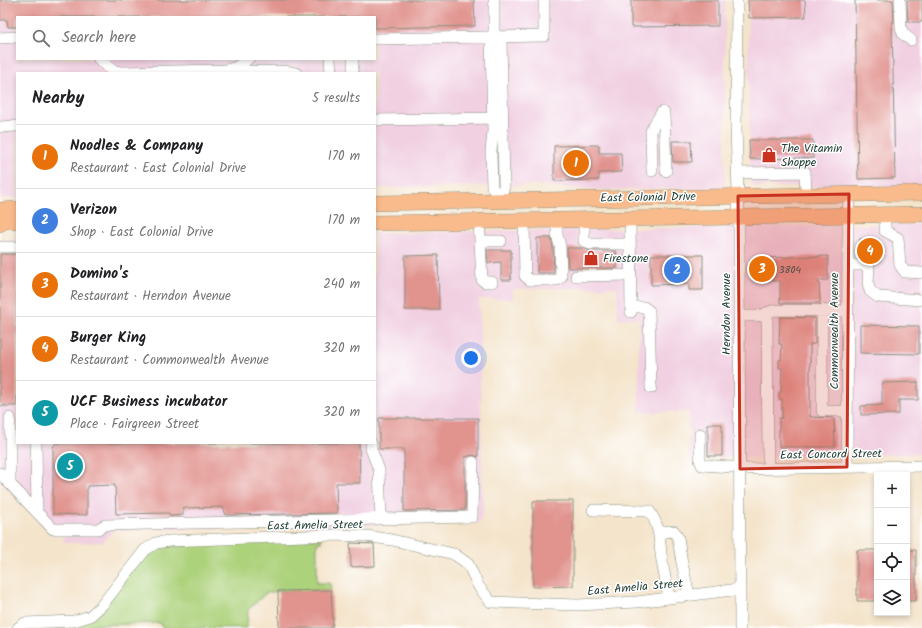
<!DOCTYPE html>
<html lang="en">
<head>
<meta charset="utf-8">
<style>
  body { margin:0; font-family:Kalam,sans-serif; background:#f2f2f2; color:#202124 }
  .controls { position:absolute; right:12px; bottom:12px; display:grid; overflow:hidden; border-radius:0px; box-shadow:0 2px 6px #0003 }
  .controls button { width:36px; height:36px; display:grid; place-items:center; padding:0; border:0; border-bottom:1px solid #e0e0e0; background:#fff; color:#202124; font:20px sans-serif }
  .you { position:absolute; left:471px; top:358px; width:14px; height:14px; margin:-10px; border:3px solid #fff; border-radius:50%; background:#1a73e8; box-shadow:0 0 0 6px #1a73e833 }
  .badge { display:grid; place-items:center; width:26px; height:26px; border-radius:50%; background:#7c3aed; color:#fff; font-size:13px; font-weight:700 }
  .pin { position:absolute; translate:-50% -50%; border:2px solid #fff; box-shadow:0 1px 4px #0006 }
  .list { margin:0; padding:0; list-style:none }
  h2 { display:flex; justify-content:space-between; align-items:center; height:52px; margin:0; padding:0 16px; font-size:17px }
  h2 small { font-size:13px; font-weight:400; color:#757577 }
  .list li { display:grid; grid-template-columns:26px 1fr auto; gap:12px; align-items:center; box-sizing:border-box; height:64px; padding:0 16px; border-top:1px solid #e0e0e0 }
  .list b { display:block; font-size:15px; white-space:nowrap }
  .list p { margin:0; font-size:13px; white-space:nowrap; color:#757577 }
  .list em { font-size:13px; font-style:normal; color:#757577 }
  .icon { flex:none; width:22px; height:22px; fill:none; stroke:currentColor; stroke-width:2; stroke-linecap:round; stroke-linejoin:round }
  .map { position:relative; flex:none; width:922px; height:628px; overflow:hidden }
  .search { position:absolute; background:#fff; box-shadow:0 2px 6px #0003; left:16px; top:16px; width:360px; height:44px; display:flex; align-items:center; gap:10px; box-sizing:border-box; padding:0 14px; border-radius:0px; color:#757577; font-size:15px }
  .panel { position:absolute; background:#fff; box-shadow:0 2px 6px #0003; left:16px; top:72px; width:360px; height:372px; border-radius:0px }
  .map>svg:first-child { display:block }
  .built { fill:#f1d0e2; fill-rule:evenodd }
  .green { fill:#add27b; stroke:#668858 }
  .building { fill:#e1938e }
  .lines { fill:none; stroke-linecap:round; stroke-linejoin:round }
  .minor-casing { stroke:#8a9080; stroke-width:12 }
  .highway-casing { stroke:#8a9080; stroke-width:16 }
  .minor { stroke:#fff; stroke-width:11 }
  .highway { stroke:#fabb8c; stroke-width:15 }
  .marked { fill:#c8321e; fill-opacity:0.2; stroke:#c8321e; stroke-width:3; stroke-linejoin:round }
  .labels { text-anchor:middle; stroke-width:3; stroke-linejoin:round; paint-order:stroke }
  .number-label { font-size:10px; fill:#50524a }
  .poi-label { font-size:12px; fill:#1f3d34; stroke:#fff; text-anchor:start }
  .street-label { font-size:12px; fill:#1f3d34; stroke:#fff }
</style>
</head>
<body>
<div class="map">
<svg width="922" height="628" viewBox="0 0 922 628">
  <rect width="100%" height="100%" fill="#fff"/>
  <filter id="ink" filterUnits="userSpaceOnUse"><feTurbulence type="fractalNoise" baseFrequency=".025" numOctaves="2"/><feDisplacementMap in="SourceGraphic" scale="8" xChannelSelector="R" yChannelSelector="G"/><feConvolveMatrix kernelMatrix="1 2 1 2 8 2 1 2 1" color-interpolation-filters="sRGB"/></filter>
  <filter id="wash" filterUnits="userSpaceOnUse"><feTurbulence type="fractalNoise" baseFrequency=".012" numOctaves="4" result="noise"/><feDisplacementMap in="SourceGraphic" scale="16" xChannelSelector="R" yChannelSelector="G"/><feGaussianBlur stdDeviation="0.9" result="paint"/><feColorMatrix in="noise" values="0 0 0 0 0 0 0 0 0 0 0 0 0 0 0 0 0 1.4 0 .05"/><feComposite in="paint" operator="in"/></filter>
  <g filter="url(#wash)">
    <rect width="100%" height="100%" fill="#f4e4cb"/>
    <path class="built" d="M0,0H725V184L719,188L599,190L536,185L375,188V73H17V198H0ZM17,17H375V59H17Z
      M748,0H922V186L755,187L750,181Z
      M922,224V454L689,458V412H639V318L618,319L617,287L513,289V299H479L483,513L479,523L114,530L103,542L64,543V535H52L0,480V240H17V443H375V233Z"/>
    <path class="green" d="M322,538L321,542L317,543V583H330L331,590L281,591V589H279L278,591L266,593L248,610L247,628H162L161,623L90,625L86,628H26L80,624L143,557L155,547Z"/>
    <g id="blocks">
      <path class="building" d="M0,0H474L475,26L375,28V17H17V27H8L7,20H0Z
        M631,0H718V26L631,27Z
        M748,0H805L806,17L749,18Z
        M855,0H893L894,22H892L895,178L858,179Z
        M907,0H922V22H908Z
        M749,140H813V158L750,159Z
        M672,141H691L692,162H673Z
        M599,145V153H621L622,172L599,173V180L554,181V146Z
        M537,238H551L553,247L554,273H537Z
        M860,239L879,240L880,262H875L869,258H860Z
        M567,248H582L590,251H616L617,268H568Z
        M487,250H511V280H501V262L488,263Z
        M0,254H17V406H0Z
        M438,255L439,310H405V256Z
        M651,255H703V290H689V284L651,285Z
        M828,256V280H819L820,303H780V281H753V258Z
        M780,317L815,318V344H810V417L834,418L835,447H779V418H782V399H779V392H781L782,368H779V360H781L782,344H779Z
        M860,325L919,326V354L860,353Z
        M918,382V400H899V414L861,415V406L882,405V383Z
        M379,418H478V457L473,455L465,457V510L404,511V449H379Z
        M708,424H722V456H708Z
        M56,443H359L360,483H336L337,513L226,515L223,507L183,508V515L170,516L169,513L116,514L115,485L87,486V515L53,514V447Z
        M533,501H573V586L533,587Z
        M350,543L374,544L375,566L351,567Z
        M857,550H877V601H857Z
        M907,550H916V601H907Z
        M331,590L333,625H332V628H279L278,591Z"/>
    </g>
  </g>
  <g filter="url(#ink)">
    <use href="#blocks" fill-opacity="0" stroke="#8a9080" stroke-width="1"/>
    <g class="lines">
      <g class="minor-casing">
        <path id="minor" d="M494,0V37
          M737,0L736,127L739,225L740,628
          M900,0L901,27L903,34L911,40
          M491,37L493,131L491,152L492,187L499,200
          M0,38L17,37
          M375,39L544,36V0
          M99,59L112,70L121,72L225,70L235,68L248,59
          M330,59L331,73
          M353,59V73
          M235,68C255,75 276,68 296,73
          M664,113L666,171
          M375,120L499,118
          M0,127L17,126
          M652,171L651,131L654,125L662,112
          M738,173L805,172L806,195
          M499,200L504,187L501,37
          M885,214V231L898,238L900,265L905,272L922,273
          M630,219L631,312
          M584,220V241L590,244H630
          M479,221L482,280L485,282H492
          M524,221L525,276L530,280H557L561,277L560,246L557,235V220
          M480,241H501
          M0,247H17
          M848,265H869L868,283L870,291L878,297L922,300
          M576,276L630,275
          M631,307H644L649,311L651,388
          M822,310V411H847
          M767,313L768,468
          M739,316H758L775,310L848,311
          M10,418V484L53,529H98L105,525L472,517L473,462
          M700,434V460L702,465L730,467L740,466
          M36,443L37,512
          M371,443V449L379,470L381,519
          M847,467L848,223L849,194
          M740,469L922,466
          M0,473L10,484
          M593,510L649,511C661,527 659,542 662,561C664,573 667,586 669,598
          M659,532L674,531L678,538L682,563L689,595
          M18,628L25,623L74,621L90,616L102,605L145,550L156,543L169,541L332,535L366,536L392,540L454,554L468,564L479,587L491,602L578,605L637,602L740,589"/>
      </g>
      <g class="highway-casing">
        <path id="highway" d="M375,203L922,193
          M0,210L17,209
          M375,223L922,214
          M0,224L5,221H17"/>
      </g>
      <use href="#minor" class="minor"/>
      <use href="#highway" class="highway"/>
    </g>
  </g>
  <path class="marked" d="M849,194L847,467L740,469L738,196Z"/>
  <defs>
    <g id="shop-bare" transform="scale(1.2)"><path d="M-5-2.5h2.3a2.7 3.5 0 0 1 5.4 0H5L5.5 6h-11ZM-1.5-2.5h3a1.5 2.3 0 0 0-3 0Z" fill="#c8321e" stroke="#fff" stroke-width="2.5" paint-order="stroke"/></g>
  </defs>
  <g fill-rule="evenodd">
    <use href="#shop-bare" x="769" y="155"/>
    <use href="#shop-bare" x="591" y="258"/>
  </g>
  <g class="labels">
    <g class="number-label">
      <text x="790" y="273">3804</text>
    </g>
    <g class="poi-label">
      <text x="781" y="152">The Vitamin<tspan x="781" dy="14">Shoppe</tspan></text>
      <text x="603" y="262">Firestone</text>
    </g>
    <g class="street-label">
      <text transform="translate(648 197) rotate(-1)" y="4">East Colonial Drive</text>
      <text transform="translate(726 314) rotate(-90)" y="4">Herndon Avenue</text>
      <text transform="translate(834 331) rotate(-90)" y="4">Commonwealth Avenue</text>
      <text transform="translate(831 454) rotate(-1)" y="4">East Concord Street</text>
      <text transform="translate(315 525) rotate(-1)" y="4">East Amelia Street</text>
      <text transform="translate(635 587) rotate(-5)" y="4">East Amelia Street</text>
    </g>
  </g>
</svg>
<div class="controls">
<button>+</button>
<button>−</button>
<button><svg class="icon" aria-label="locate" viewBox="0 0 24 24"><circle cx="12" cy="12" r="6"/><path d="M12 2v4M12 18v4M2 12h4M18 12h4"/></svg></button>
<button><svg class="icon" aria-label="layers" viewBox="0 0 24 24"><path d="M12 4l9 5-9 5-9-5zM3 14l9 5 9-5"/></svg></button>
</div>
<div class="you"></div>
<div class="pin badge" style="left:576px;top:163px;background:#e8710a">1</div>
<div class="pin badge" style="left:677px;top:270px;background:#3f7fe0">2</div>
<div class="pin badge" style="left:762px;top:269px;background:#e8710a">3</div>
<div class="pin badge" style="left:870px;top:251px;background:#e8710a">4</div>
<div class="pin badge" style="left:70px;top:466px;background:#0f9aa8">5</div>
<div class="search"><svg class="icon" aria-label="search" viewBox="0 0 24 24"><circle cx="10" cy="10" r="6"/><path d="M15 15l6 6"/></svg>Search here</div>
<section class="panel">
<h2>Nearby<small>5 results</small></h2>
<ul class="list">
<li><span class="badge" style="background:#e8710a">1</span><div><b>Noodles &amp; Company</b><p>Restaurant · East Colonial Drive</p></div><em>170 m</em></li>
<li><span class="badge" style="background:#3f7fe0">2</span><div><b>Verizon</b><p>Shop · East Colonial Drive</p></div><em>170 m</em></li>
<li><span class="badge" style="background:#e8710a">3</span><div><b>Domino's</b><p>Restaurant · Herndon Avenue</p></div><em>240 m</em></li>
<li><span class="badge" style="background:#e8710a">4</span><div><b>Burger King</b><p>Restaurant · Commonwealth Avenue</p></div><em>320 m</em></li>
<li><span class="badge" style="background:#0f9aa8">5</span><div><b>UCF Business incubator</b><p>Place · Fairgreen Street</p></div><em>320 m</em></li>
</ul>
</section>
</div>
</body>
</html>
